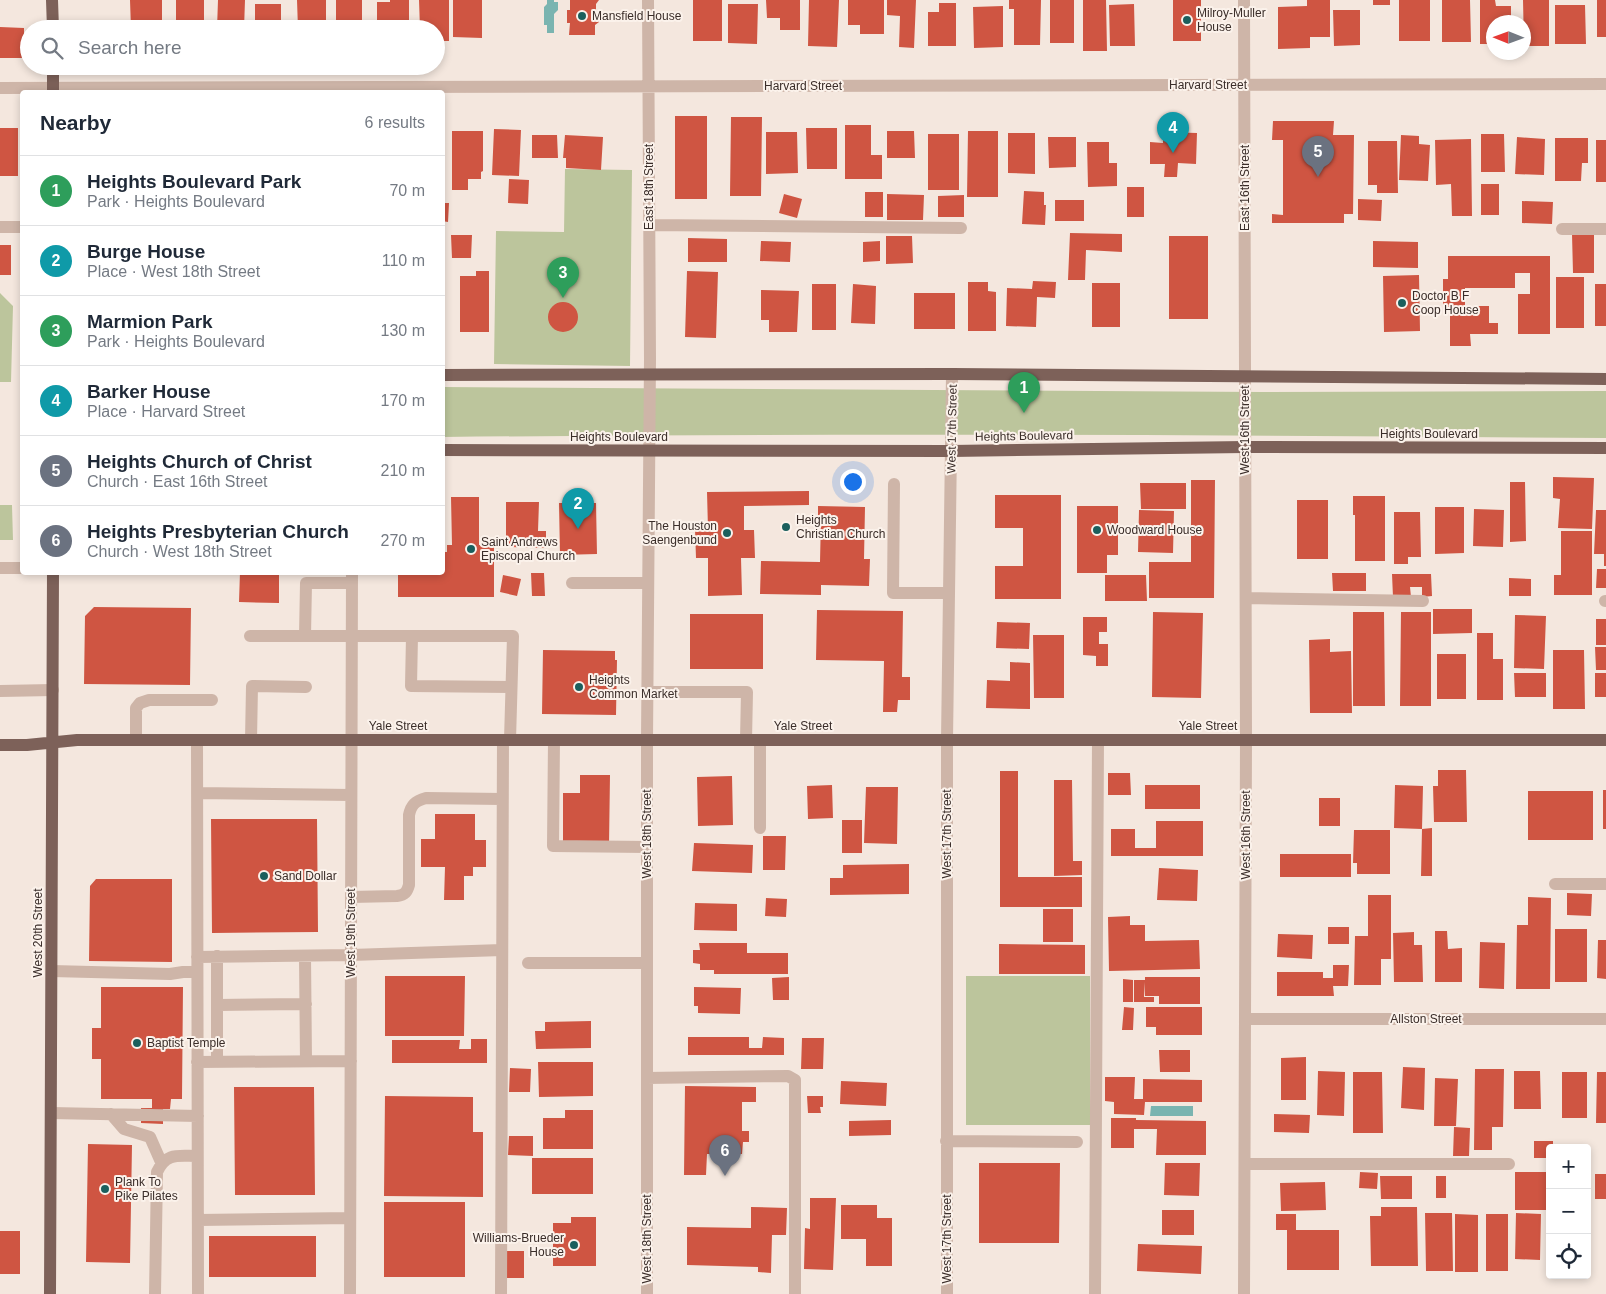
<!DOCTYPE html>
<html lang="en">
<head>
<meta charset="utf-8">
<style>
  body { margin:0; font-family:Arial,sans-serif; background:#f6f6f7; color:#1f2937 }
  .controls { position:absolute; right:15px; bottom:15px; display:grid; overflow:hidden; border-radius:5px; box-shadow:0 2px 8px #0003 }
  .controls button { width:45px; height:45px; display:grid; place-items:center; padding:0; border:0; border-bottom:1px solid #e0e1e3; background:#fff; color:#1f2937; font:25px sans-serif }
  .compass { position:absolute; left:1486px; top:15px; width:45px; height:45px; border-radius:50%; background:#fff; box-shadow:0 2px 8px #0003; rotate:271deg }
  .you { position:absolute; left:852px; top:481px; width:18px; height:18px; margin:-12px; border:4px solid #fff; border-radius:50%; background:#1a73e8; box-shadow:0 0 0 8px #1a73e833 }
  .badge { display:grid; place-items:center; width:32px; height:32px; border-radius:50%; background:#7c3aed; color:#fff; font-size:16px; font-weight:700 }
  .pin { position:absolute; translate:-50% -41px; filter:drop-shadow(0 1px 2px #0008) }
  .pin::after { content:''; position:absolute; top:26px; width:18px; height:15px; background:inherit; clip-path:polygon(0 0,100% 0,50% 100%) }
  .list { margin:0; padding:0; list-style:none }
  h2 { display:flex; justify-content:space-between; align-items:center; height:65px; margin:0; padding:0 20px; font-size:21px }
  h2 small { font-size:16px; font-weight:400; color:#747a83 }
  .list li { display:grid; grid-template-columns:32px 1fr auto; gap:15px; align-items:center; box-sizing:border-box; height:70px; padding:0 20px; border-top:1px solid #e0e1e3 }
  .list b { display:block; font-size:19px; white-space:nowrap }
  .list p { margin:0; font-size:16px; white-space:nowrap; color:#747a83 }
  .list em { font-size:16px; font-style:normal; color:#747a83 }
  .icon { flex:none; width:28px; height:28px; fill:none; stroke:currentColor; stroke-width:2; stroke-linecap:round; stroke-linejoin:round }
  .map { position:relative; flex:none; width:1606px; height:1294px; overflow:hidden }
  .search { position:absolute; background:#fff; box-shadow:0 2px 8px #0003; left:20px; top:20px; width:425px; height:55px; display:flex; align-items:center; gap:12px; box-sizing:border-box; padding:0 18px; border-radius:28px; color:#747a83; font-size:19px }
  .panel { position:absolute; background:#fff; box-shadow:0 2px 8px #0003; left:20px; top:90px; width:425px; height:485px; border-radius:5px }
  .map>svg:first-child { display:block }
  .green { fill:#bcc59c }
  .water { fill:#7ab4b0 }
  .building { fill:#cf5542 }
  .lines { fill:none; stroke-linecap:round; stroke-linejoin:round }
  .minor { stroke:#ceb5a8; stroke-width:12 }
  .major { stroke:#7d6159; stroke-width:12 }
  .poi-dot { fill:#1b5f5d; stroke:#fbf2eb; stroke-width:2 }
  .labels { text-anchor:middle; stroke-width:4; stroke-linejoin:round; paint-order:stroke }
  .poi-label { font-size:12px; fill:#3a2d29; stroke:#fbf2eb; text-anchor:start }
  .street-label { font-size:12px; fill:#3a2d29; stroke:#fbf2eb }
</style>
</head>
<body>
<div class="map">
<svg width="1606" height="1294" viewBox="0 0 1606 1294">
  <rect width="100%" height="100%" fill="#f4e7de"/>
  <path class="green" d="M565,169L632,170L630,366L494,364L496,231L564,232Z
    M0,293L13,306L11,382H0Z
    M442,387L1261,392L1606,391V438C1218,435 830,433 443,437Z
    M0,505H12L13,540H0Z
    M966,976H1090V1125H966Z"/>
  <path class="water" d="M547,0H554V2H558V10L554,14V33H547V25H544V7L547,4Z
    M1151,1106H1193V1116H1150Z"/>
  <path class="building" d="M130,0H162V29H131Z
    M176,0H204V29H176Z
    M218,0H245L244,29H217Z
    M297,0H326V29H298Z
    M336,0H362V29H336Z
    M390,0H409V29H377V2H390Z
    M419,0H449V41H436V29H420Z
    M453,0H482V38L453,37Z
    M570,0H599L596,4V14L599,18V22L595,25V35H569L570,23H567V10H570Z
    M693,0H722V41H693Z
    M766,0H800V30H780V18H767Z
    M809,0H839L837,47L808,46Z
    M848,0H884V34H860V25H848Z
    M887,0H916L914,48L899,47L900,16L887,15Z
    M1009,0H1041L1040,45H1014V9H1009Z
    M1050,0H1074V43H1050Z
    M1083,0H1106L1107,51H1083Z
    M1173,0H1201V41H1173Z
    M1307,0H1330V37H1310V48L1278,49V7L1307,6Z
    M1373,0H1390V5H1373Z
    M1399,0H1430V41H1399Z
    M1442,0H1470L1471,42H1442Z
    M1480,0H1495L1496,6H1511V22H1494V44H1480Z
    M1523,0H1549V46H1524Z
    M1597,0H1606V37H1597Z
    M939,3H956V46H928V12H939Z
    M255,4H281V29H255Z
    M728,4H758L757,44L728,43Z
    M1134,4L1135,46H1110L1109,5Z
    M1555,5H1585L1586,44H1555Z
    M1003,6V47L974,48L973,7Z
    M1333,10H1360V45L1334,46Z
    M0,27L24,28V58H0Z
    M675,116H707V199H675Z
    M731,117H762L761,196H730Z
    M1273,121H1334L1333,135H1354L1353,214H1344V223H1272V214L1283,215V140H1272Z
    M845,125H871V155H882V179H845Z
    M0,128H18V176H0Z
    M806,128H837V169H807Z
    M494,129L521,130L519,176L492,175Z
    M452,131H483V171L481,172V179H468V190H452Z
    M887,131H914L915,158H887Z
    M968,131H998V197H967Z
    M766,132H797L798,173L766,174Z
    M1163,132L1197,133L1196,164L1178,163L1177,177H1164L1165,164H1150V142L1163,143Z
    M1008,133H1035V174L1008,173Z
    M928,134H959V190H928Z
    M1481,134H1504L1505,172H1481Z
    M532,135H557L558,158H532Z
    M565,135L603,137L601,170L566,168V158H563Z
    M1401,135L1419,136V144L1430,145L1428,181L1399,180Z
    M1048,137H1076V167L1049,168Z
    M1517,137L1545,139L1544,175L1515,174Z
    M1555,138H1588V163H1582L1581,181H1555Z
    M1471,139L1472,216H1452L1451,184L1436,185L1435,140Z
    M1596,140H1606V182H1596Z
    M1368,141H1397L1398,193H1377V185H1368Z
    M1087,142H1109V163H1117V186L1088,187Z
    M509,179L529,180L528,204L508,203Z
    M1481,184H1499V215H1481Z
    M1127,187H1144V217H1127Z
    M1024,191L1044,192V205H1046L1045,225L1022,224Z
    M865,192H883V217H865Z
    M784,194L802,199L797,218L779,213Z
    M887,194L924,195L923,220H887Z
    M964,195V217H938V196Z
    M1358,199L1382,200L1381,221L1358,220Z
    M1055,200H1084V221H1055Z
    M1522,201L1553,202L1552,224L1522,223Z
    M442,203H449L448,222L442,221Z
    M1070,233L1122,234V252L1086,250L1085,280H1068Z
    M1572,234H1594V273H1573Z
    M451,235H472L471,258H452Z
    M886,236H912L913,263L886,264Z
    M1169,236H1208V319H1169Z
    M688,238L727,239V262H688Z
    M761,241L791,242L790,262L760,261Z
    M880,241V261L863,262V242Z
    M1373,241L1418,242V268L1373,267Z
    M0,245H11V275H0Z
    M1448,256H1550V334H1518V294H1530V273H1515V288H1465V306H1489V323H1498V334H1470L1471,346H1450V311H1443V279H1448Z
    M476,271H489V332H460V276H476Z
    M687,271L718,272L716,338L685,337Z
    M1419,275L1420,331L1384,332L1383,276Z
    M1556,277H1584V328H1556Z
    M1033,281L1056,282L1055,298L1037,297L1036,327L1006,326L1007,288L1032,289Z
    M968,282H988V291L996,292V331H968Z
    M1092,283H1120V327H1092Z
    M812,284H836V330H812Z
    M853,284L876,286L875,324L851,323Z
    M1595,284H1606V326H1595Z
    M761,290L799,291L797,332H769V320H761Z
    M914,293H955V329H914Z
    M548 317a15 15 0 1 1 30 0a15 15 0 1 1-30 0Z
    M1553,477L1594,478L1592,529L1558,528L1560,499L1553,498Z
    M1191,480H1215L1214,598H1149V562H1191Z
    M1510,482H1525L1526,541L1510,542Z
    M1140,483H1186V509H1141Z
    M809,491V505L744,506V530H754L755,558H741L742,595L708,596V558H696L695,529H708L707,492Z
    M995,495H1061V599H995V566H1023V528H995Z
    M1353,496H1385V561H1355V515H1353Z
    M451,497H479V545H494V597H398V572H442V552H447V545H452Z
    M1297,500H1328V559H1297Z
    M506,502H539L538,531H546V548L506,547Z
    M559,503H596L597,554L560,555Z
    M818,506L865,507L864,559H870L869,586L821,585V595L760,594L761,561L820,562L821,517H818Z
    M1077,506H1118V555H1107V573H1077Z
    M1435,507H1464V553L1435,554Z
    M1474,509L1504,510L1503,547L1473,546Z
    M1139,510L1174,511L1173,553L1138,552Z
    M1596,510H1606V566H1604V554H1594Z
    M1394,512H1420L1421,557H1408V564H1394Z
    M1561,531H1592V595H1554V575H1561Z
    M1597,569H1606V588H1596Z
    M240,572H279V603L239,602Z
    M531,573H544L545,596H532Z
    M1332,573H1366V591H1333Z
    M1392,574H1431L1432,596L1422,597V587H1410L1411,597H1393Z
    M503,575L521,579L517,596L500,592Z
    M1105,575H1146L1147,601H1105Z
    M1509,578L1531,579V596H1509Z
    M94,607L191,608L190,685L84,684L85,616Z
    M1433,609H1472V633L1433,634Z
    M817,610L903,611L902,677H910V700H898L897,712H883L884,661L816,660Z
    M1153,612L1203,613L1201,698L1152,697Z
    M1353,612H1384L1385,706H1353Z
    M1401,612H1431V706H1400Z
    M690,614H763V669H690Z
    M1515,615L1546,616L1544,669L1514,668Z
    M1083,617H1107V632H1099V644H1108V666H1096V656L1083,655Z
    M1596,619H1606V645H1596Z
    M997,622L1030,623L1029,649L996,648Z
    M1477,633H1493V659H1503V700H1477Z
    M1033,635H1064V698H1034Z
    M1330,639V652L1351,651L1352,713H1310L1309,640Z
    M1595,647H1606V670H1596Z
    M543,650L615,651V660H617L616,715L542,714Z
    M1553,650H1584L1585,709H1553Z
    M1437,654H1466V699H1437Z
    M1010,662L1030,663V709L986,708L987,680L1010,681Z
    M1514,673H1546V697H1515Z
    M1595,673H1606V697H1595Z
    M1438,770H1466L1467,822H1434L1433,786H1438Z
    M1000,771H1018V877H1082V907H1000Z
    M1108,773H1130L1131,795H1108Z
    M580,775H610L609,845H563V793H580Z
    M732,776L733,825L698,826L697,777Z
    M1054,780H1072L1073,861H1082V875L1054,876Z
    M832,785L833,818L808,819L807,786Z
    M1145,785H1200V809H1145Z
    M1395,785L1423,786L1422,829L1432,828V876H1421L1422,829L1394,828Z
    M866,787H898L897,844L864,843Z
    M1603,790H1606V829H1603Z
    M1528,791H1593V840H1528Z
    M1319,798H1340V826H1319Z
    M435,814H475V840H486V867H473V876H464V900H444L445,867H421V839H435Z
    M211,819H317L318,932L212,933Z
    M842,820H862V853H842Z
    M1156,821H1203V856H1111V829H1135V848H1156Z
    M1354,830H1390V874H1357V863H1353Z
    M763,836H786L785,870H763Z
    M694,843L753,845L752,873L692,871Z
    M1280,854H1351V877H1280Z
    M909,864V894L830,895V878H843V865Z
    M1159,868L1198,870L1197,901L1157,900Z
    M96,879H172V962L89,961L90,886Z
    M1567,893L1592,894L1591,916L1567,915Z
    M1368,895H1391V959H1381V985H1354L1355,936H1368Z
    M1528,897L1551,898L1550,989H1516L1517,925H1528Z
    M766,898L787,899L786,917L765,916Z
    M695,903L737,904V931L694,930Z
    M1043,909H1073V942H1043Z
    M1130,916V925H1145V941L1199,940L1200,969L1109,971L1108,917Z
    M1328,927H1349V944H1328Z
    M1555,929H1587V982H1555Z
    M1435,931H1447L1448,949L1462,948V982H1435Z
    M1414,932V945H1422L1423,982H1394L1393,933Z
    M1278,934L1313,935L1312,959L1277,957Z
    M1598,940H1606V979L1597,978Z
    M1480,942L1505,943L1504,989L1479,988Z
    M699,943H747V953H788V974H714V970H700V964L693,963V950H700Z
    M999,944L1085,945V974H999Z
    M1333,965H1349L1348,986H1333L1334,996H1277V972H1323V978H1333Z
    M385,976H465L464,1036H385Z
    M789,977V1000H773L772,978Z
    M1145,977H1200V1004H1159V996H1145V982L1144,997H1154V1002H1134V980H1145Z
    M1123,979L1133,980V1002H1123Z
    M101,987H183L182,1099H171L170,1109H163V1124L141,1123V1108H152V1099H101V1059H92V1028H101Z
    M694,987L741,988L740,1014L698,1013V1006H694Z
    M1124,1007L1134,1008L1133,1030H1122Z
    M1146,1007H1202V1035H1156V1027H1146Z
    M591,1021V1048L536,1049L535,1031H545V1022Z
    M688,1037H749V1048H762L763,1037L784,1038V1055H688Z
    M802,1038H824L823,1069H801Z
    M471,1039H487V1063H392V1040H460L459,1049H471Z
    M1159,1050H1190V1072H1160Z
    M1306,1057V1100H1281V1058Z
    M538,1062H593V1096L539,1097Z
    M1403,1067L1425,1068L1424,1110L1401,1108Z
    M510,1068L531,1069L530,1092H509Z
    M1475,1069H1504L1503,1127H1492V1150H1474Z
    M1318,1071L1345,1072L1344,1116L1317,1115Z
    M1514,1071H1540L1541,1109H1514Z
    M1353,1072H1382L1383,1133H1353Z
    M1562,1072H1587V1118H1562Z
    M1597,1072H1606V1123H1596Z
    M1105,1077H1135L1134,1099H1143V1079L1202,1080V1102H1145L1144,1115L1114,1114V1102L1105,1101Z
    M1435,1078L1458,1079L1456,1126H1434Z
    M841,1081L887,1083L886,1106L840,1104Z
    M685,1086L756,1087V1102H742V1131H749V1142H743L742,1154H707L706,1175H684Z
    M234,1087H314L315,1195H235Z
    M385,1096L473,1097V1132H483V1197L384,1196Z
    M807,1096H823V1107H820L821,1113H808Z
    M565,1110H593V1149H543V1118H565Z
    M1274,1114L1310,1115L1309,1133L1274,1132Z
    M1111,1118H1136V1120L1206,1121V1155H1156L1157,1129H1134V1148H1111Z
    M891,1120V1135L849,1136V1121Z
    M1454,1127L1470,1128L1469,1156H1453Z
    M509,1136H533V1156L508,1155Z
    M1534,1141H1553V1148H1550V1158H1534Z
    M88,1144L132,1145L130,1263L86,1262Z
    M532,1158H593V1194H532Z
    M979,1163H1060L1059,1243H979Z
    M1165,1163H1200L1199,1196L1164,1195Z
    M1360,1172L1378,1173L1377,1189L1359,1188Z
    M1515,1172H1550V1210H1515Z
    M1595,1174H1606V1199H1595Z
    M1380,1176H1412V1199H1381Z
    M1436,1176H1446V1198H1436Z
    M1325,1182L1326,1210L1281,1211L1280,1183Z
    M810,1198H836L833,1270L804,1269L805,1228L810,1229Z
    M384,1202H465V1277H384Z
    M841,1205H877V1218H892V1266H866V1239H841Z
    M751,1207L787,1208L786,1235H772L771,1273L758,1272V1267L687,1265V1227L751,1228Z
    M1381,1207H1417L1418,1266H1371L1370,1216H1381Z
    M1162,1210H1194V1235H1162Z
    M1425,1213H1452L1453,1271H1426Z
    M1516,1213L1541,1214L1540,1260L1515,1259Z
    M1276,1214H1296V1230H1339V1270H1287V1230H1276Z
    M1455,1214L1478,1215V1272H1455Z
    M1486,1214H1508V1271H1486Z
    M571,1217H596V1266H553V1223H571Z
    M0,1231H20V1274H0Z
    M209,1236H316V1277H209Z
    M1138,1244L1202,1246L1201,1274L1137,1271Z
    M506,1251H524V1278H506Z"/>
  <g class="lines">
    <path class="minor" d="M1244,0L1246,740L1244,1294
      M0,88L1606,84
      M649,225L961,228
      M0,227H22
      M1562,229H1606
      M894,484L893,593H949
      M0,568H22
      M572,583H648
      M1246,598L1423,601
      M1605,601H1606
      M250,636H513L510,740
      M305,636L306,583H352
      M412,636L411,686L511,687
      M0,691L53,690
      M647,692H747L746,740
      M136,740V708L140,703L149,700H212
      M197,740L198,1294
      M251,740L252,686L306,687
      M554,740L553,846L647,847
      M197,793L351,795
      M760,828V740
      M1555,884H1606
      M351,897L397,896C405,895 407,892 409,885V815C411,805 415,801 426,798L502,799
      M305,956L306,1061
      M197,957L351,955L502,950
      M528,963H647
      M52,971L170,974L183,972H197
      M217,1005L306,1004
      M1246,1019H1606
      M217,1061V956
      M197,1062L351,1061
      M647,1078L788,1076L795,1080V1294
      M51,1113L198,1116
      M111,1114L124,1129L150,1137L161,1162
      M946,1141L1077,1142
      M1245,1164H1509
      M198,1220L350,1218
      M155,1294L157,1172C166,1152 179,1156 197,1156
      M350,1294L352,572
      M501,1294L503,740
      M647,1294V740L650,359L648,0
      M947,1294V740L952,374
      M1095,1294L1098,740"/>
    <path class="major" d="M52,0L53,29
      M53,66V92
      M442,375L952,374L1606,379
      M442,450L951,451L1245,447L1606,448
      M0,745H27L77,740H1606
      M50,1294L53,572"/>
  </g>
  <g class="poi-dot">
    <circle cx="582" cy="16" r="5"/>
    <circle cx="1187" cy="20" r="5"/>
    <circle cx="1402" cy="303" r="5"/>
    <circle cx="786" cy="527" r="5"/>
    <circle cx="1097" cy="530" r="5"/>
    <circle cx="727" cy="533" r="5"/>
    <circle cx="471" cy="549" r="5"/>
    <circle cx="579" cy="687" r="5"/>
    <circle cx="264" cy="876" r="5"/>
    <circle cx="137" cy="1043" r="5"/>
    <circle cx="105" cy="1189" r="5"/>
    <circle cx="574" cy="1245" r="5"/>
  </g>
  <g class="labels">
    <g class="poi-label">
      <text x="1197" y="17">Milroy-Muller<tspan x="1197" dy="14">House</tspan></text>
      <text x="592" y="20">Mansfield House</text>
      <text x="1412" y="300">Doctor B F<tspan x="1412" dy="14">Coop House</tspan></text>
      <text x="796" y="524">Heights<tspan x="796" dy="14">Christian Church</tspan></text>
      <text x="717" y="530" text-anchor="end">The Houston<tspan x="717" dy="14">Saengenbund</tspan></text>
      <text x="1107" y="534">Woodward House</text>
      <text x="481" y="546">Saint Andrews<tspan x="481" dy="14">Episcopal Church</tspan></text>
      <text x="589" y="684">Heights<tspan x="589" dy="14">Common Market</tspan></text>
      <text x="274" y="880">Sand Dollar</text>
      <text x="147" y="1047">Baptist Temple</text>
      <text x="115" y="1186">Plank To<tspan x="115" dy="14">Pike Pilates</tspan></text>
      <text x="564" y="1242" text-anchor="end">Williams-Brueder<tspan x="564" dy="14">House</tspan></text>
    </g>
    <g class="street-label">
      <text x="1208" y="89">Harvard Street</text>
      <text x="803" y="90">Harvard Street</text>
      <text transform="translate(649 187) rotate(-90)" y="4">East 18th Street</text>
      <text transform="translate(1245 188) rotate(-90)" y="4">East 16th Street</text>
      <text transform="translate(952 429) rotate(-89)" y="4">West 17th Street</text>
      <text transform="translate(1245 430) rotate(-90)" y="4">West 16th Street</text>
      <text x="1429" y="438">Heights Boulevard</text>
      <text transform="translate(1024 436) rotate(-1)" y="4">Heights Boulevard</text>
      <text x="619" y="441">Heights Boulevard</text>
      <text x="398" y="730">Yale Street</text>
      <text x="803" y="730">Yale Street</text>
      <text x="1208" y="730">Yale Street</text>
      <text transform="translate(647 834) rotate(-90)" y="4">West 18th Street</text>
      <text transform="translate(947 834) rotate(-90)" y="4">West 17th Street</text>
      <text transform="translate(1246 835) rotate(-90)" y="4">West 16th Street</text>
      <text transform="translate(38 933) rotate(-90)" y="4">West 20th Street</text>
      <text transform="translate(351 933) rotate(-90)" y="4">West 19th Street</text>
      <text x="1426" y="1023">Allston Street</text>
      <text transform="translate(647 1239) rotate(-90)" y="4">West 18th Street</text>
      <text transform="translate(947 1239) rotate(-90)" y="4">West 17th Street</text>
    </g>
  </g>
</svg>
<div class="controls">
<button>+</button>
<button>−</button>
<button><svg class="icon" aria-label="locate" viewBox="0 0 24 24"><circle cx="12" cy="12" r="6"/><path d="M12 2v4M12 18v4M2 12h4M18 12h4"/></svg></button>
</div>
<svg class="compass" viewBox="-18 -18 36 36"><path d="M0-13l5 13h-10z" fill="#e53935"/><path d="M0 13l5-13h-10z" fill="#747a83"/></svg>
<div class="you"></div>
<div class="pin badge" style="left:1024px;top:413px;background:#2e9e5b">1</div>
<div class="pin badge" style="left:578px;top:529px;background:#0f9aa8">2</div>
<div class="pin badge" style="left:563px;top:298px;background:#2e9e5b">3</div>
<div class="pin badge" style="left:1173px;top:153px;background:#0f9aa8">4</div>
<div class="pin badge" style="left:1318px;top:177px;background:#6b7280">5</div>
<div class="pin badge" style="left:725px;top:1176px;background:#6b7280">6</div>
<div class="search"><svg class="icon" aria-label="search" viewBox="0 0 24 24"><circle cx="10" cy="10" r="6"/><path d="M15 15l6 6"/></svg>Search here</div>
<section class="panel">
<h2>Nearby<small>6 results</small></h2>
<ul class="list">
<li><span class="badge" style="background:#2e9e5b">1</span><div><b>Heights Boulevard Park</b><p>Park · Heights Boulevard</p></div><em>70 m</em></li>
<li><span class="badge" style="background:#0f9aa8">2</span><div><b>Burge House</b><p>Place · West 18th Street</p></div><em>110 m</em></li>
<li><span class="badge" style="background:#2e9e5b">3</span><div><b>Marmion Park</b><p>Park · Heights Boulevard</p></div><em>130 m</em></li>
<li><span class="badge" style="background:#0f9aa8">4</span><div><b>Barker House</b><p>Place · Harvard Street</p></div><em>170 m</em></li>
<li><span class="badge" style="background:#6b7280">5</span><div><b>Heights Church of Christ</b><p>Church · East 16th Street</p></div><em>210 m</em></li>
<li><span class="badge" style="background:#6b7280">6</span><div><b>Heights Presbyterian Church</b><p>Church · West 18th Street</p></div><em>270 m</em></li>
</ul>
</section>
</div>
</body>
</html>
